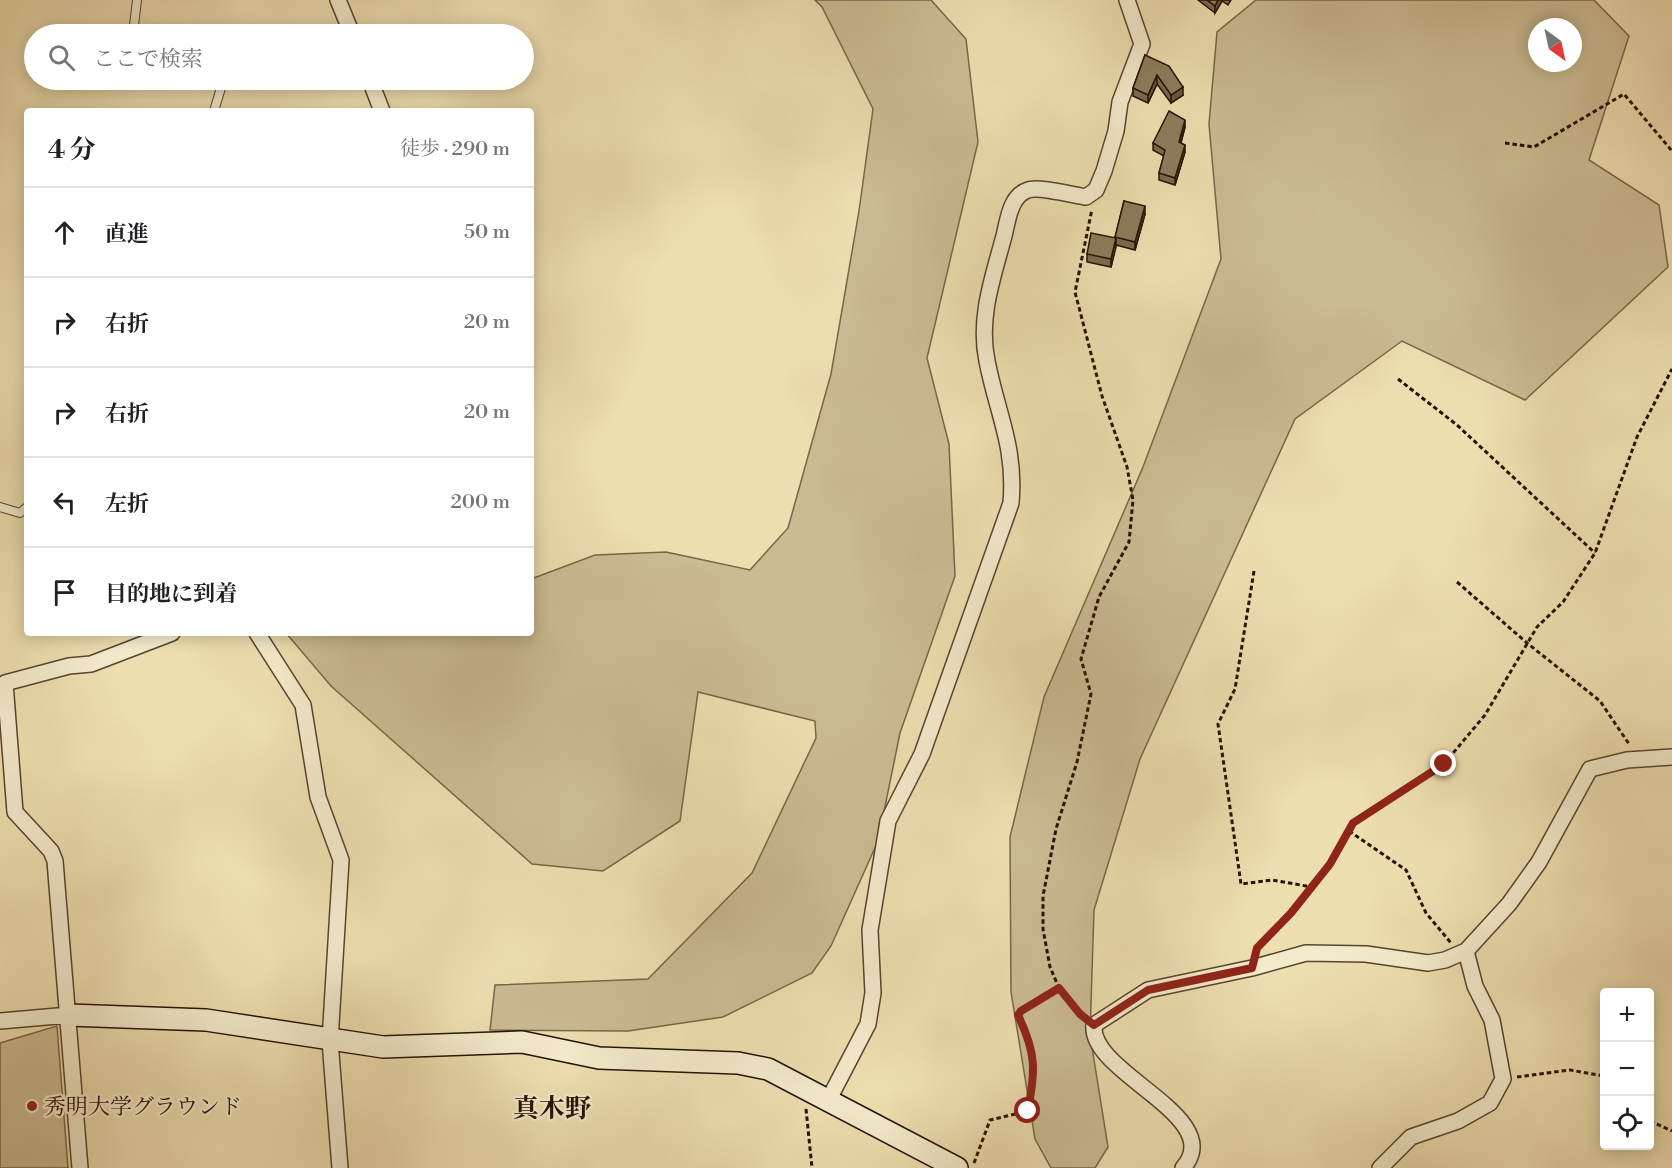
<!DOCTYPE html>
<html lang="ja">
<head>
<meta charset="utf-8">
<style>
  body { margin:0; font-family:"Libre Bodoni","Noto Serif JP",serif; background:#f2f2f2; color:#202124 }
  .controls { position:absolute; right:18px; bottom:18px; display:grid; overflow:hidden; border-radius:6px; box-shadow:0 3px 15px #0003 }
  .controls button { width:54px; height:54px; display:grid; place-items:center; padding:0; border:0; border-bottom:2px solid #e0e0e0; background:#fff; color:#202124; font:30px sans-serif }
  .compass { position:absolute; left:1528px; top:18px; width:54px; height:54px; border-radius:50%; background:#fff; box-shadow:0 3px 15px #0003; rotate:147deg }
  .stop { position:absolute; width:18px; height:18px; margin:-14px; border:4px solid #8f2418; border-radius:50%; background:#fff }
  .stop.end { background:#8f2418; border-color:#fff; box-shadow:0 2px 6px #0008 }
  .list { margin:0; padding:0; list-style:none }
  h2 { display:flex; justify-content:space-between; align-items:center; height:78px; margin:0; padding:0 24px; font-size:26px }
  h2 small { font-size:20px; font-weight:400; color:#757577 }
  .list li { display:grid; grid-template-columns:39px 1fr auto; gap:18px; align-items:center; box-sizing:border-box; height:90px; padding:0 24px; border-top:2px solid #e0e0e0 }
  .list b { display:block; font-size:22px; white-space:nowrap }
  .list em { font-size:20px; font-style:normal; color:#757577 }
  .icon { flex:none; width:33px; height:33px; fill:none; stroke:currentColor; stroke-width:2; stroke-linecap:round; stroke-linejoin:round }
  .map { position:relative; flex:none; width:1672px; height:1168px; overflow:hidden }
  .search { position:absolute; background:#fff; box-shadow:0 3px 15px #0003; left:24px; top:24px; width:510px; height:66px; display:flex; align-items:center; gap:15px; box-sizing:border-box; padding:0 21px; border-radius:33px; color:#757577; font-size:22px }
  .panel { position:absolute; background:#fff; box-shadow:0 3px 15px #0003; left:24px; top:108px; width:510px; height:528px; border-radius:6px }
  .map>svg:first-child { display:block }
  .green { fill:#cbbb92; stroke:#78664a; stroke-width:1.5; fill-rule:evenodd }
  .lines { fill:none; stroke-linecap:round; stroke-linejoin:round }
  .lane-casing { stroke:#58442e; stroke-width:10 }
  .street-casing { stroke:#58442e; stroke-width:18 }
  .secondary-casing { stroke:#261103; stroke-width:24 }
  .path { stroke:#261103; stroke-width:3; stroke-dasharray:4.5 3; stroke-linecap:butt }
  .lane { stroke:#f3eacb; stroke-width:8 }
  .street { stroke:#f3eacb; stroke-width:15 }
  .secondary { stroke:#f3eacb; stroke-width:21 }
  .wall { fill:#796b4f; stroke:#261103; stroke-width:1.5 }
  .shaded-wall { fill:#635740; stroke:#261103; stroke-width:1.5 }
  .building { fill:#8d7c5c; stroke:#261103; stroke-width:1.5 }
  .route { stroke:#8f2418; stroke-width:8 }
  .poi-dot { fill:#8f2418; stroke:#f3eacb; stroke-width:2 }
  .labels { text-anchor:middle; stroke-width:4.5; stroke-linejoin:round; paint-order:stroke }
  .poi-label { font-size:22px; fill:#261103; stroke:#f3eacb; text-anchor:start }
  .quarter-label { font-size:26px; font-weight:bold; fill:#261103; stroke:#f3eacb }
</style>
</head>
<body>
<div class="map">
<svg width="1672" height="1168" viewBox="0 0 1672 1168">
  <rect width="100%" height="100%" fill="#eddeaf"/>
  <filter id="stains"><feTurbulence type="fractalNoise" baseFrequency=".00333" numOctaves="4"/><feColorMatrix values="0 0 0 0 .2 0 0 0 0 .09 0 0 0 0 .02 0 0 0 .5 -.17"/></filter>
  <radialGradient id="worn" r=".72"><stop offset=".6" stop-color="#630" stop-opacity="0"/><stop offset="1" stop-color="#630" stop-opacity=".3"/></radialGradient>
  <path class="green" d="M815,0H931L966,39L978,142L927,358L949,444L955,576L900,733L878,841L831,946L812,973L723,1017L628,1031L490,1030L495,985L648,979L752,873L816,738L815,721L698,692L680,821L603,871L532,864L331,686L286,633H531V579L595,555L666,552L750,570L788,528L831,374L859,211L873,109L822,7Z
    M1256,0H1594L1629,36L1589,160L1659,205L1668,267L1525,400L1402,341L1295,419L1140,759L1094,910L1090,1035L1108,1147L1095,1168H1051L1035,1139L1011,992L1010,837L1044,697L1143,467L1221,259L1209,124L1217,32ZM1537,27H1573V63H1537Z
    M57,1026L68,1168H0V1043Z"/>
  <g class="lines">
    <g class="lane-casing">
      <path id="lane" d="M133,34L137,0
        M163,80L165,82L185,80
        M212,80L221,88L214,111
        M0,507L20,513L27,507"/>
    </g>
    <g class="street-casing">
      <path id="street" d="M338,0L352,34
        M370,80L382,111
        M257,633L303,705L318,797L341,860L330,1041L340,1168
        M0,1021L69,1015
        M829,1099L868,1024L873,993L870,930L888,821L922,754L1011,503C1016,447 997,413 987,361C978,318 993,277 1004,236C1008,220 1010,196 1028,190C1038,186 1073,195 1086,197L1096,190L1104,171L1116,131L1120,102L1142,44L1127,0
        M80,1168L55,861L51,851L15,812L5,683L69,666L91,664L172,633
        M1183,1168C1228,1116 1089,1074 1094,1025L1148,990L1252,968L1306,953L1366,954L1428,963L1445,960L1466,951L1509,904L1539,862L1590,769L1627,760L1672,757
        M1380,1168L1411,1137L1458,1121L1490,1103L1503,1079L1492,1020L1475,986L1466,951"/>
    </g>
    <g class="secondary-casing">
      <path id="secondary" d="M69,1015L206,1020L383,1047L522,1042L599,1058L738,1063L768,1069L957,1168"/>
    </g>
    <path class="path" d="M1505,143L1534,147L1624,94L1672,151
      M1398,379L1457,425L1595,553
      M1254,571L1235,689L1218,724L1241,884L1272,880L1312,887
      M1457,582L1527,643L1600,701L1629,744
      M1349,831L1406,870L1426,913L1451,943
      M1256,952L1330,864L1353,823L1444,764L1485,715L1537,627L1563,602L1595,553L1637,437L1672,369
      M1084,1017L1059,988L1050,967L1043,929V896L1056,829L1077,762L1091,694L1081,659L1099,597L1129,542L1133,500L1127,467L1102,396L1075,292L1092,209
      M1517,1077L1570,1070L1604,1076
      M806,1109L812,1168
      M1650,1121L1672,1131
      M974,1163L990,1120L1028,1111C1035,1069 1037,1055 1018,1015L1021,1011L1059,988"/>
    <use href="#lane" class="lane"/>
    <use href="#street" class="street"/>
    <use href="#secondary" class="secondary"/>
  </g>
  <path class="wall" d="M1198,0H1231L1228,5L1222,1L1215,13Z
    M1145,55L1183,95L1171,103L1157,84L1148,103L1133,96V88Z
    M1185,127L1181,143L1185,152L1175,185L1159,180V173L1164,156L1153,150V143Z
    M1124,201L1145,214L1135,250L1116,245L1111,267L1087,262V254L1115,238Z"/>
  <path class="shaded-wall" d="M1218,0H1222V1L1215,13V6Z
    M1157,75V84L1148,103V95Z
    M1183,87V95L1171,103V95Z
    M1185,120V127L1179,149V142Z
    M1185,145V152L1175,185V178Z
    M1145,206V214L1135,250V242Z
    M1116,238V247L1111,267V259Z"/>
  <path class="building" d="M1207,0H1218L1215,6Z
    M1145,55L1169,66L1183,87L1171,95L1157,75L1148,95L1133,88Z
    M1169,111L1185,120L1179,142L1185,145L1175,178L1159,173L1165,150L1153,143Z
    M1124,201L1145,206L1135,242L1115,237Z
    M1091,233L1116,238L1111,259L1087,254Z"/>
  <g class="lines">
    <path class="route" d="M1028,1111C1035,1069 1037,1055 1018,1015L1021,1011L1059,988L1080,1014L1094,1025L1148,990L1252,968L1257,948L1291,913L1330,864L1353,823L1444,764"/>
  </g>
  <circle class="poi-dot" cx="32" cy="1106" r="6"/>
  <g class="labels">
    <g class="poi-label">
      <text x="44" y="1114">秀明大学グラウンド</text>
    </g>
    <g class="quarter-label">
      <text x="552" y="1117">真木野</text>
    </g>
  </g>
  <rect width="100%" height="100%" filter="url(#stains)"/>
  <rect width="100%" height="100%" fill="url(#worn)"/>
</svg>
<div class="controls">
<button>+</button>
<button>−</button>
<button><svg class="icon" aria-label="locate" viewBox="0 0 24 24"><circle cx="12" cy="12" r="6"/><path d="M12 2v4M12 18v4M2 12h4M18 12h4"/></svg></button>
</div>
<svg class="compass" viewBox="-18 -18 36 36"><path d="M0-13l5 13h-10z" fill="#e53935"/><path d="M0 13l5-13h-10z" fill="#757577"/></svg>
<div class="stop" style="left:1028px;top:1111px"></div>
<div class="stop end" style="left:1444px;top:764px"></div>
<div class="search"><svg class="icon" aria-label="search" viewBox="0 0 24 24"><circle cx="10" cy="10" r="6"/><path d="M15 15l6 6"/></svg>ここで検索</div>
<section class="panel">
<h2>4 分<small>徒歩 · 290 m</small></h2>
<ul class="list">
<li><svg class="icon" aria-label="ahead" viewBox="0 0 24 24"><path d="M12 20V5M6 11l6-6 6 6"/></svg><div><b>直進</b></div><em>50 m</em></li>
<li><svg class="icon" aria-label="right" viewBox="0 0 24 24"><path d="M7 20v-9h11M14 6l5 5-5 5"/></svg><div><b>右折</b></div><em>20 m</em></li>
<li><svg class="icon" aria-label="right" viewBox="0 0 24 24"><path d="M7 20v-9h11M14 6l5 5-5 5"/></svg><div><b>右折</b></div><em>20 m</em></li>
<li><svg class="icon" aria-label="left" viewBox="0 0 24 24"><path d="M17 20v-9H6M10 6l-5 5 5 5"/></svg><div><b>左折</b></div><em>200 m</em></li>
<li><svg class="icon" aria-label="arrive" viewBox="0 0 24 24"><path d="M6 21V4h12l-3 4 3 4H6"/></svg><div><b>目的地に到着</b></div></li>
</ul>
</section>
</div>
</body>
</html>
